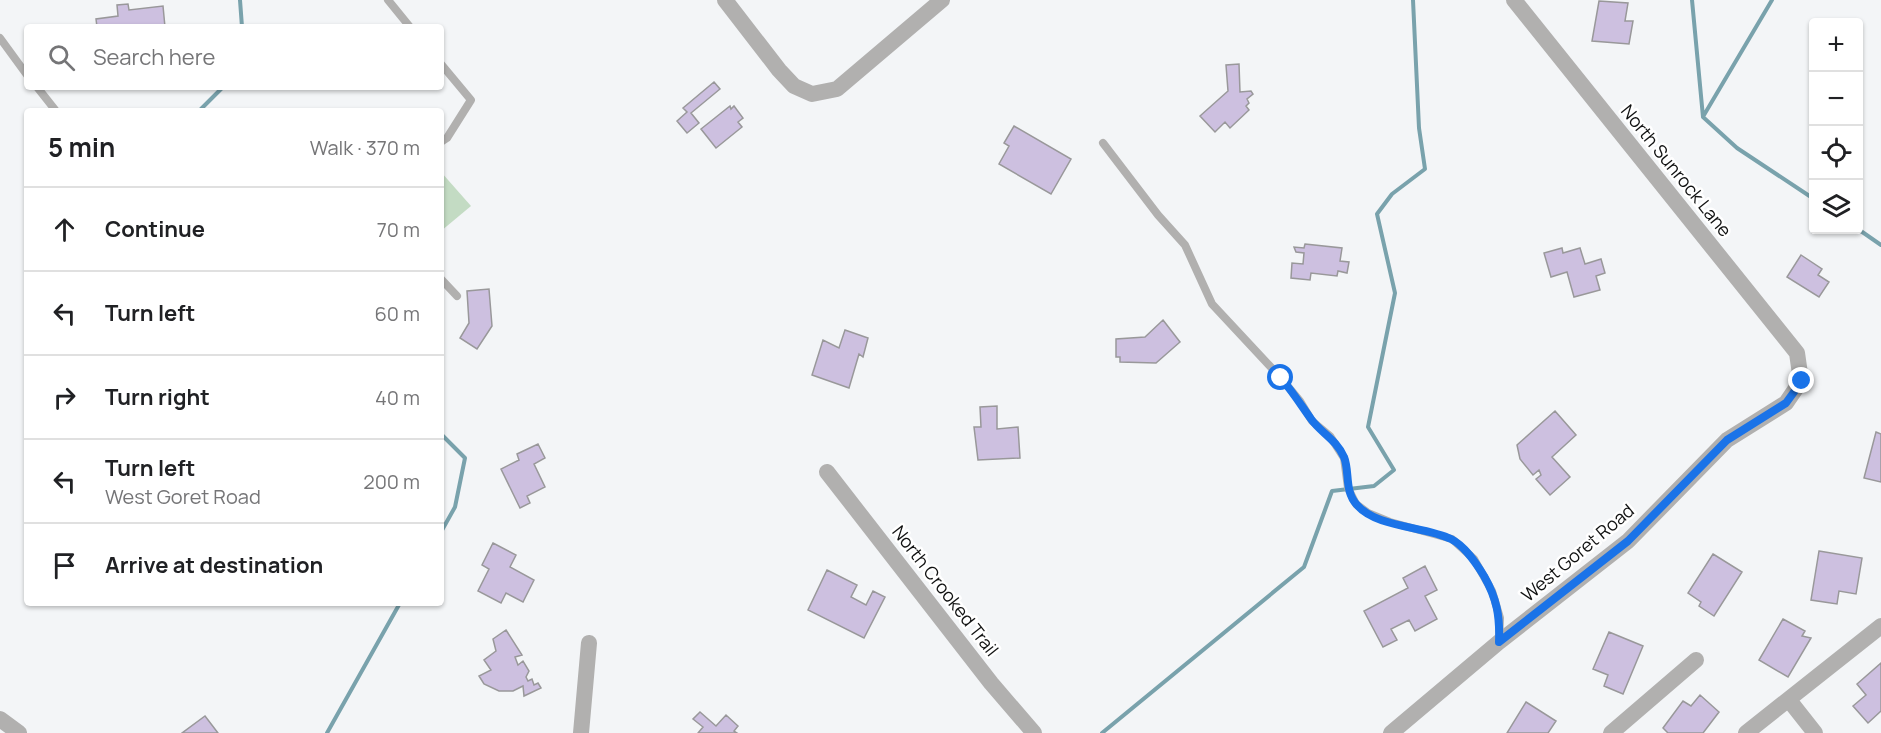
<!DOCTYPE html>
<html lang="en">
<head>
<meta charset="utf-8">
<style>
  body { margin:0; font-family:Manrope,sans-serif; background:#f6f6f6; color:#202124 }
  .controls { position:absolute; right:18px; top:18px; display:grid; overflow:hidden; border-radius:6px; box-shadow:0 2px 4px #0004 }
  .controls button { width:54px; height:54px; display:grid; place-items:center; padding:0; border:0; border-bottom:2px solid #e0e0e0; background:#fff; color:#202124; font:30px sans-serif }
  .stop { position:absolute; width:18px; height:18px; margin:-14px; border:4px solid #1a73e8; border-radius:50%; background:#fff }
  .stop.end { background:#1a73e8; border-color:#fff; box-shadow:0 2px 6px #0008 }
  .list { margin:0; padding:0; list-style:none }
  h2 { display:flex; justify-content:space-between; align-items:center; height:78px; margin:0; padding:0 24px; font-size:26px }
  h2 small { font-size:20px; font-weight:400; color:#757577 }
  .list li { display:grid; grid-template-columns:39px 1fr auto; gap:18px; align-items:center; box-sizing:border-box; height:84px; padding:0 24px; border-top:2px solid #e0e0e0 }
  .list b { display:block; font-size:22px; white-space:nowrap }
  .list p { margin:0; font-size:20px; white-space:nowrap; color:#757577 }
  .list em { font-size:20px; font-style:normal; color:#757577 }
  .icon { flex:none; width:33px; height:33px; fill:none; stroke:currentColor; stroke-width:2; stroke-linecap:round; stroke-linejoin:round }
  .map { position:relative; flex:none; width:1881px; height:733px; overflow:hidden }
  .search { position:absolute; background:#fff; box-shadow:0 2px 4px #0004; left:24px; top:24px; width:420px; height:66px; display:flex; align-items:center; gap:15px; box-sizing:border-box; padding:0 21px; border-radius:6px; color:#757577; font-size:22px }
  .panel { position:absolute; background:#fff; box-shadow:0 2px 4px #0004; left:24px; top:108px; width:420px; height:498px; border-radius:6px }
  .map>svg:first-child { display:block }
  .green { fill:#c3dbc3 }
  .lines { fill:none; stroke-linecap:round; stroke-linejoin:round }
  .stream { stroke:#79a2ac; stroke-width:4 }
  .building { fill:#cdc0e0; stroke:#99989a; stroke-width:1.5 }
  .service { stroke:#b1b0af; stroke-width:8 }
  .minor { stroke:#b1b0af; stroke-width:16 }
  .route { stroke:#1a73e8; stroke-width:8 }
  .labels { text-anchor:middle; stroke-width:5; stroke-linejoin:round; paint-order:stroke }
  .street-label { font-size:18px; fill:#101111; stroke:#fff }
</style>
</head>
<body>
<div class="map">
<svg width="1881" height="733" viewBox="0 0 1881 733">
  <rect width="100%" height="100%" fill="#f3f5f7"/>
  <path class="green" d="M441,172L471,206L441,231Z"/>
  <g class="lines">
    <path class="stream" d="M240,0L242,27
      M1692,0L1703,117L1737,148L1814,199
      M199,111L223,87
      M1704,115L1772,0
      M1858,229L1881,245
      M441,434L465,458L455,507L441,532
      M327,733L400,603
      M1102,733L1304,567L1332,491L1374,486L1394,470L1368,427L1395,293L1377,214L1392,194L1425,169L1419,128L1413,0"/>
  </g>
  <path class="building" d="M1599,1L1628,3L1625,21H1633L1629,44L1592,41Z
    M128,4L129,10L163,6L165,27H97L96,19L118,16L117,5Z
    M1239,64L1240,92L1251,91L1253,94L1247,99L1249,103L1246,106L1249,110L1230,128L1225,122L1215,132L1200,116L1228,91L1226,65Z
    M714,82L720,89L691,113L699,123L687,133L677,121L687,112L683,108Z
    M730,106L731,109L734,106L743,118L738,122L742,127L716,148L701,129Z
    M1014,126L1071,159L1051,194L999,164L1009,146L1004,143Z
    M1305,244L1342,248L1340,261L1349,262L1347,273L1338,271L1337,276L1311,273L1310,280L1291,278L1292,263L1303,264L1304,253L1296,252L1294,247L1304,248Z
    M1562,248L1563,253L1580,248L1585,264L1601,259L1605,273L1596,276L1600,290L1574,297L1567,272L1551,277L1544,253Z
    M1801,255L1822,269L1818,275L1829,282L1819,297L1787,277Z
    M489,289L492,326L477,349L460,338L469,323L467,291Z
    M1163,320L1180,342L1156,363L1120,362V357H1116V339L1145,337Z
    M845,330L868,338L863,357L859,354L849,388L812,375L823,340L839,348Z
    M997,406V429L1018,427L1020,458L978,460L974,427H981L980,407Z
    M1555,411L1576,435L1552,457L1570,477L1550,495L1536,479L1541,475L1539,470L1533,475L1520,459L1517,445Z
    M1876,432L1881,434V482L1864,478Z
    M538,444L545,458L534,464L545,487L527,496L530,503L520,508L501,469L519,460L517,454Z
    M493,543L516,555L510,567L534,580L523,602L506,593L501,603L478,591L489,569L482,565Z
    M1819,551L1862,558L1856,594L1839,591L1837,604L1811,600Z
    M1713,554L1742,572L1714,616L1699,606L1701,602L1688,593Z
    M1425,566L1437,590L1425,596L1437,619L1415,631L1409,620L1391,629L1397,640L1383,647L1364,611L1408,588L1403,578Z
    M827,570L857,585L851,597L866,605L873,591L885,597L864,638L808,610Z
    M1783,619L1805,631L1802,636L1811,638L1788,677L1759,660Z
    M506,630L522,655L515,657L518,665L523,661L529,671L526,677L528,681L532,679L534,685L538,683L541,688L524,696L523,686L513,691H499L484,684L479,676L491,670L484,660L496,651L493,639Z
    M1609,632L1643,646L1623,694L1604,686L1608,675L1593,669Z
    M1881,663V711L1868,723L1853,706L1866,695L1857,684Z
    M1700,695L1719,712L1703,733H1668L1663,728L1683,701L1691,706Z
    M1526,702L1556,721L1548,733H1507Z
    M700,712L716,726L726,715L738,726L734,731L737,733H698L703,727L693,719Z
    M205,716L218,733H182Z"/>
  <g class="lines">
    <path class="service" d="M388,0L410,27
      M0,38L27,75
      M441,64L471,100L447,138L441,142
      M37,87L56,111
      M1103,143L1158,215L1185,245L1212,304L1281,378L1300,401L1312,421L1330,436L1344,458L1348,488L1356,504L1368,513L1390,522L1452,539L1474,559L1492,591L1500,618L1499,642
      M441,279L457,296"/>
    <path class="minor" d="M725,0L779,70L794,86L812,94L837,89L942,0
      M827,472L991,683L1034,733
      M1789,700L1815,733
      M0,719L19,733
      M581,733L589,643
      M1391,733L1499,642L1628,541L1727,440L1786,403L1801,381L1797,353L1514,0
      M1611,733L1696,660
      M1746,733L1881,626"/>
  </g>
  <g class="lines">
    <path class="route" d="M1281,378C1292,391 1301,405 1311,419C1321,433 1336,439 1344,457C1350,472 1344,491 1357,505C1377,528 1425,526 1451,539C1465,546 1476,563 1484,576C1497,599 1500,616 1499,642L1628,541L1727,440L1786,403L1802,381"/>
  </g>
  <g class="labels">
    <g class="street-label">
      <text transform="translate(1676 171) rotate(51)" y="6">North Sunrock Lane</text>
      <text transform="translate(1578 553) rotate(-40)" y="6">West Goret Road</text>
      <text transform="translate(945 591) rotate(52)" y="6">North Crooked Trail</text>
    </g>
  </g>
</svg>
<div class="controls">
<button>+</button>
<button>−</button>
<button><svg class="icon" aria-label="locate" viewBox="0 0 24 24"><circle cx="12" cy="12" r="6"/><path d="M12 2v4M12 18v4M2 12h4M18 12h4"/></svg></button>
<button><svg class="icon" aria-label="layers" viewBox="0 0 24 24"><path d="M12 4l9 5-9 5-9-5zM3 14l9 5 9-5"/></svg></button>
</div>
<div class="stop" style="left:1281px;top:378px"></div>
<div class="stop end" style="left:1802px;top:381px"></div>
<div class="search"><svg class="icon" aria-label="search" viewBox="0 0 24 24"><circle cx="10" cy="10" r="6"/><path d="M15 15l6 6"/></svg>Search here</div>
<section class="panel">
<h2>5 min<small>Walk · 370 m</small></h2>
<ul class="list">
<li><svg class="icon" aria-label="ahead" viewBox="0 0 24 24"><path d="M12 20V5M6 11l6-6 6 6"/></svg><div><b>Continue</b></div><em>70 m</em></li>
<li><svg class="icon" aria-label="left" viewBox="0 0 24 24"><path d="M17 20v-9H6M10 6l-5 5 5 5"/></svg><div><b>Turn left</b></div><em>60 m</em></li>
<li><svg class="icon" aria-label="right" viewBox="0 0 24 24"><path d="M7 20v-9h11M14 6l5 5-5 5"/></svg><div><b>Turn right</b></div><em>40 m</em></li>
<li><svg class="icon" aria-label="left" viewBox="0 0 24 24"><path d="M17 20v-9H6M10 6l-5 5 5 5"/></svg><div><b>Turn left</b><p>West Goret Road</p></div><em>200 m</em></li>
<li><svg class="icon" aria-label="arrive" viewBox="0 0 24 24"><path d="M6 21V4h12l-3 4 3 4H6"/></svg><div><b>Arrive at destination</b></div></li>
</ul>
</section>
</div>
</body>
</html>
